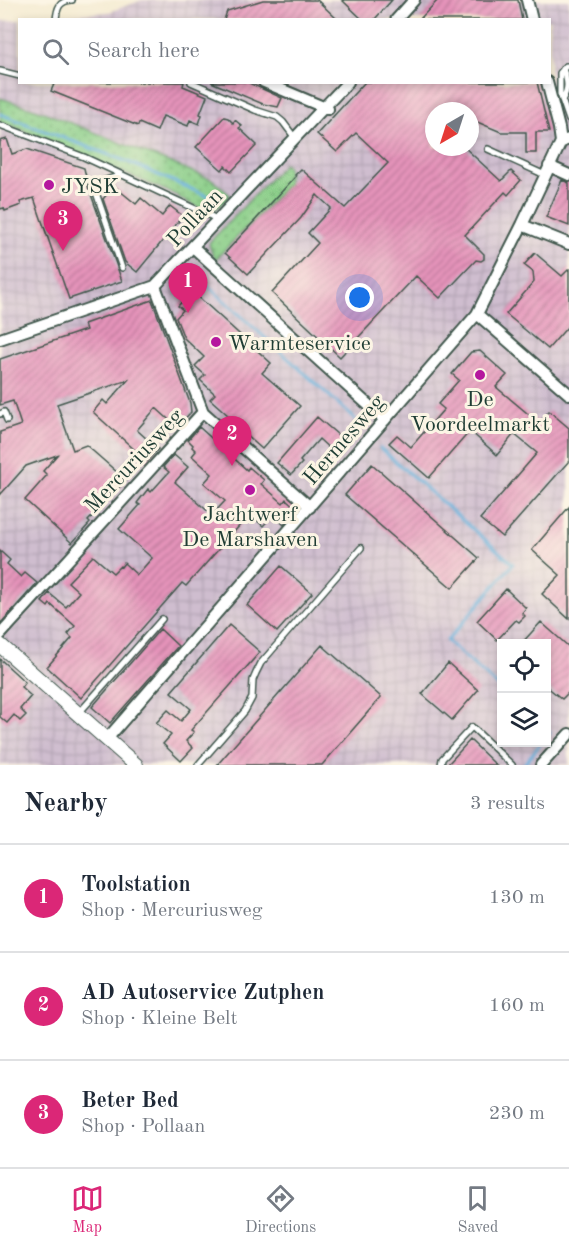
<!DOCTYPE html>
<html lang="en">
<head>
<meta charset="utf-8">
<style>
  body { margin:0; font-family:"Old Standard TT",serif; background:#f2f2f3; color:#1f2937 }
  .controls { position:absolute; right:18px; bottom:18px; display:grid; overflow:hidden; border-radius:0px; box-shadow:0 3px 9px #0003 }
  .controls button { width:54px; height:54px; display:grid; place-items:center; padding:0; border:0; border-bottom:2px solid #e0e1e3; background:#fff; color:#1f2937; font:30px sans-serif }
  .compass { position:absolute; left:425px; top:102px; width:54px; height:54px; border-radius:50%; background:#fff; box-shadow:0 3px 9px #0003; rotate:219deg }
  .you { position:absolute; left:360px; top:298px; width:21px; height:21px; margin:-15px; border:4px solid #fff; border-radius:50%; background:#1a73e8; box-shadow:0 0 0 9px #1a73e833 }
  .badge { display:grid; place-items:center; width:39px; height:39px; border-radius:50%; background:#db2777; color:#fff; font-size:20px; font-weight:700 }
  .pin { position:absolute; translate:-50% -50px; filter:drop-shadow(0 2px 3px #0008) }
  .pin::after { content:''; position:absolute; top:32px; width:21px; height:18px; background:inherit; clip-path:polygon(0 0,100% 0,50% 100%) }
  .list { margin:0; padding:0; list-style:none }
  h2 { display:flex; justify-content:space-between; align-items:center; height:78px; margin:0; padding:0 24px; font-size:26px }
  h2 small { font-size:20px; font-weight:400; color:#747a83 }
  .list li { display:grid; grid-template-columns:39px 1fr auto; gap:18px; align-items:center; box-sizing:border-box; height:108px; padding:0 24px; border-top:2px solid #e0e1e3 }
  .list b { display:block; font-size:22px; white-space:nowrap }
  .list p { margin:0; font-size:20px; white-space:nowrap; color:#747a83 }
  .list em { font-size:20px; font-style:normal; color:#747a83 }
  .icon { flex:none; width:33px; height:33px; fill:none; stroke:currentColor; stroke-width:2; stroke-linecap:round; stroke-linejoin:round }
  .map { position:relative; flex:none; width:569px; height:765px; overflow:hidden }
  .search { position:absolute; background:#fff; box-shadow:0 3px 9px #0003; left:18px; right:18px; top:18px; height:66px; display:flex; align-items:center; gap:15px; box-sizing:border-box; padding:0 21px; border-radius:0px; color:#747a83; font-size:22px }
  .sheet { height:402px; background:#fff }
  nav { display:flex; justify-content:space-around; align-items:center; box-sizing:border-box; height:84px; border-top:2px solid #e0e1e3; background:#fff; font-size:16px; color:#747a83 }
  nav a { display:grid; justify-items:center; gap:3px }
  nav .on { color:#db2777 }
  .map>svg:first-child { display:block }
  .industrial { fill:url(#industrial-grid); fill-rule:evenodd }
  .green { fill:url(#green-dots); stroke:#54865e; stroke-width:1.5 }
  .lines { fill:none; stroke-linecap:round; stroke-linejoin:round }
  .stream { stroke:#63afdc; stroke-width:3 }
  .building { fill:url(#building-hatch) }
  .service-casing { stroke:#3f574c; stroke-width:8 }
  .minor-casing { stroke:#3f574c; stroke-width:14 }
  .tertiary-casing { stroke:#3f574c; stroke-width:16 }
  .service { stroke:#fff; stroke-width:5 }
  .minor { stroke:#fff; stroke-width:10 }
  .tertiary { stroke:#fff; stroke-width:14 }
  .poi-dot { fill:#b5179e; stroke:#fcf5e5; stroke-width:2 }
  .labels { text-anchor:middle; stroke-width:6; stroke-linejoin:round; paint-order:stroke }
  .poi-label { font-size:22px; fill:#1f3d34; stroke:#fcf5e5; text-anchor:start }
  .street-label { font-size:22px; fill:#1f3d34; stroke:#fcf5e5 }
</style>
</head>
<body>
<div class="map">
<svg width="569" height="765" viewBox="0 0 569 765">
  <defs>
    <pattern id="industrial-grid" width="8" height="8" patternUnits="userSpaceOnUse" patternTransform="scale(1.5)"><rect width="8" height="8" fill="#cfbdcf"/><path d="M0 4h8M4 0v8" fill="none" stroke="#b1a3b2"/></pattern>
    <pattern id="green-dots" width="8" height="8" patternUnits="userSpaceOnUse" patternTransform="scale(1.5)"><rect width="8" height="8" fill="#89ce88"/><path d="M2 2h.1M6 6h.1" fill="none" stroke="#6fa870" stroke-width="1.8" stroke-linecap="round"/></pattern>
    <pattern id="building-hatch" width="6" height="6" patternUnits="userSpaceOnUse" patternTransform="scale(1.5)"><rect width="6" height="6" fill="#e593ba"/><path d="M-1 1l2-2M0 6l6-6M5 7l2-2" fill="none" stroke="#b97998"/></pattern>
  </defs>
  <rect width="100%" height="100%" fill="#fcf5e5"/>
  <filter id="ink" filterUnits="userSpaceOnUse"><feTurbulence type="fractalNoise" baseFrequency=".0167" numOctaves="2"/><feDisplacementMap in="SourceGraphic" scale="12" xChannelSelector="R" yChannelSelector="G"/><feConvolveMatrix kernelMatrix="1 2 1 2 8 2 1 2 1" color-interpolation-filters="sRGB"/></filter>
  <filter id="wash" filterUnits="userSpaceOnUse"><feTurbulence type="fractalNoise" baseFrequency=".008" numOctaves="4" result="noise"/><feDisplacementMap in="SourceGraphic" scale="24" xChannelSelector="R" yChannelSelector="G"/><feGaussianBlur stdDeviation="1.35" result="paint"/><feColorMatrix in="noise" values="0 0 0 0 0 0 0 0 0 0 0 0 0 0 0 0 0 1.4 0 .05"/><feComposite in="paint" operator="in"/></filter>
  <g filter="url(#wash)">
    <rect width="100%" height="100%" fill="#f5ecd3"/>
    <path class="industrial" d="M142,0H569V765H0V21L20,20V82H550V20L20,19L109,12ZM434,111H470V147H434ZM502,644H546V742H502Z"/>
    <path class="green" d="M0,98L41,111L213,180L230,195C224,201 217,212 207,211L180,199L179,196L17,128L0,123Z
      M284,164L288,167V184L216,259L213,256L209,243Z"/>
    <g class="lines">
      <path class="stream" d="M0,114L128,162L212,198
        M199,278L355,419
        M380,448L513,564L447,641L502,690
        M546,730L550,733L546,737
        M525,763L542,742"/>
    </g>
    <g id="blocks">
      <path class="building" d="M263,0H317L338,20H224L227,11Z
        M342,0H392L374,20H363Z
        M438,0H518L522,20H419Z
        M55,82H184L183,86L207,96L200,114L202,115L199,124L190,120L188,126L163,116L157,131L139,123L138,126L51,91Z
        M211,82H247L282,98L278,107L263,104Z
        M365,82H537L549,132H536V153H526V132H501L470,119V111H434V147H464L501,181L511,171L521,180L508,195L505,192L465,235L484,254V259L481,261L476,260L440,298L416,276L340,357L272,293L318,243L308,233L331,208L319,197L317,195L301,218L248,274L225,253L296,176L295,175L301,169L345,208L388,163L356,133L337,152L317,134Z
        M224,117L228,118L233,123L235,120L242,126L239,128L257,145L231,172L225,166L222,170L196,147Z
        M7,139L12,154L27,149L84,168L88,186L122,281L69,299L34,198L20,202L21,205L5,211L4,208L0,209V141Z
        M562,180L569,183V226L546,217Z
        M114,186L136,204L141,198L162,216L170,206L183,216L137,272L125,262L103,199Z
        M535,253L562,276L569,269V325L548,349L506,314L534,282L533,272L524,265Z
        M192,291L271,363L262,373L300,406L262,449L227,418L229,416L210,399L215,394L200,380L205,375L195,366L204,357L184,338L176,318L183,310L178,306Z
        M152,300L190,403L191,412L177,427L156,408L137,430L158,449L147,461L93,412L103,400L107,404L128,380L57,404L73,450L86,445L126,480L88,521L90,523L72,543L25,500L47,475L43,471L57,455L26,466L0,495V432L21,425L13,401L0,405V359L86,330L84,324Z
        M480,351L507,375L496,387L539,423L549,411L569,428V461L502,537L480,519L537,453L514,434L497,455L470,431L429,478L389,443L397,435L411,447L444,409L438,404L459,380L452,374L471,352Z
        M317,417L344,440L333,452L319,439L300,461L302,463L291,475L277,463Z
        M199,427L247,470L249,467L264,480L261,484L283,503L286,499L297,509L284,525L273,515L263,526L250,514L249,515L186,586L182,583L81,698L47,667L72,638L68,634L75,626L50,604L48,607L42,602L49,593L66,607L79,592L68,582L93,556L113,573L120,566L121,567L124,563L137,575L152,558L119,529L140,505L137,503L148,489L151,492L169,472L163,467L174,455L188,467L175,482L212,515L225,501L204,483L212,474L192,456L196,451L192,447L193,445L188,440Z
        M372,464L479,558L452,588L345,495Z
        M569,507V619L542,594L560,575L532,550Z
        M0,551L10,560L7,564L21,577L25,573L37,583L0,624Z
        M281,566L312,593L277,632L247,605Z
        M506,589L526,608L522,613L525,616L519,622L516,620L497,640L477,621Z
        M541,622L569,647V692L562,699L546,686V644H521Z
        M229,625L260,652L191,730L194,732L186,741L193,748L181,761L163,744L171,735L156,723L168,710L181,721L191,709L171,692Z
        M160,629L178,646L110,723L92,707Z
        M322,645L381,697L322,765H217Z
        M0,659L25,682L21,687L31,696L20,709L26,715L20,721L14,715L7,723L0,717Z
        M448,663L478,690L452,720L422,694Z
        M470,740L496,765H447Z"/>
    </g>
  </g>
  <g filter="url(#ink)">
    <use href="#blocks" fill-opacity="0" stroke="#3f574c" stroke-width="1.5"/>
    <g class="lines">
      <g class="service-casing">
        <path id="service" d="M56,20C57,8 59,1 72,0
          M569,66H566L560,73V94L569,120
          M0,71L20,76
          M191,82L255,110L277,117L283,122L295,138
          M562,100C569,88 568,82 563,69
          M0,125L84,157L217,219
          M488,149L545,175
          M122,175L93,184L122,268
          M0,414L4,412L7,420
          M79,713L162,619
          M198,765L245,711L252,698L253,680L256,673L261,663L361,548
          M441,765L442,759L472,727L512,765"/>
      </g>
      <g class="minor-casing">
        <path id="minor" d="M527,0L532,20
          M396,20L414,0
          M264,82L328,109
          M547,82L559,128L561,142
          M549,166L569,175
          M522,225L569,244
          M193,247L385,420
          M477,314L569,394
          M0,339L155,286L348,82
          M203,412L310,507
          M0,635L203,412L155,286
          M107,739L477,314L522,225L561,142L569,139
          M541,765L569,734"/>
      </g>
      <g class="tertiary-casing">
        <path id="tertiary" d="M0,645L136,765"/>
      </g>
      <use href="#service" class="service"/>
      <use href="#minor" class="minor"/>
      <use href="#tertiary" class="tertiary"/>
    </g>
  </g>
  <g class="poi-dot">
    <circle cx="49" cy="185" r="6"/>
    <circle cx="216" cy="342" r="6"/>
    <circle cx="480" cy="375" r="6"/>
    <circle cx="250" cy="490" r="6"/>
  </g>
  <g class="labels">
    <g class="poi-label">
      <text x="61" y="193">JYSK</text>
      <text x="228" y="350">Warmteservice</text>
      <text x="480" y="406" text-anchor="middle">De<tspan x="480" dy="25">Voordeelmarkt</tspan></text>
      <text x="250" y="521" text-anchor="middle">Jachtwerf<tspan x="250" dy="25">De Marshaven</tspan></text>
    </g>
    <g class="street-label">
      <text transform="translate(194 217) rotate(-47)" y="8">Pollaan</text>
      <text transform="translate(343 439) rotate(-49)" y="8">Hermesweg</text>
      <text transform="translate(133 460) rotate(-47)" y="8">Mercuriusweg</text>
    </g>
  </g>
</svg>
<div class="controls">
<button><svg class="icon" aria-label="locate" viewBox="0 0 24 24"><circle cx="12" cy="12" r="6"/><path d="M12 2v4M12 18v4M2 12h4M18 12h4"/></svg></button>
<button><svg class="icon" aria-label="layers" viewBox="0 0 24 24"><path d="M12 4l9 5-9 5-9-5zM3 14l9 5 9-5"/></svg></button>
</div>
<svg class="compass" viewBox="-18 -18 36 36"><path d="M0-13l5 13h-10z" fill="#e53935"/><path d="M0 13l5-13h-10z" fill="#747a83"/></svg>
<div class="you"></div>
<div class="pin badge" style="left:188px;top:313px">1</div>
<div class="pin badge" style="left:232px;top:466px">2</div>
<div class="pin badge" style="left:63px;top:251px">3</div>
<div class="search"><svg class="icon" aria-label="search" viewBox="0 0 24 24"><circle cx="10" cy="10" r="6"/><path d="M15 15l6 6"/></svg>Search here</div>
</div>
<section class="sheet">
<h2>Nearby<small>3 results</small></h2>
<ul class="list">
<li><span class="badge">1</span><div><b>Toolstation</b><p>Shop · Mercuriusweg</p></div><em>130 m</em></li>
<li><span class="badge">2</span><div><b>AD Autoservice Zutphen</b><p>Shop · Kleine Belt</p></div><em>160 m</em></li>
<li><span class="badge">3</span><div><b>Beter Bed</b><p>Shop · Pollaan</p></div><em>230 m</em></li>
</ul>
</section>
<nav>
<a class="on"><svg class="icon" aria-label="map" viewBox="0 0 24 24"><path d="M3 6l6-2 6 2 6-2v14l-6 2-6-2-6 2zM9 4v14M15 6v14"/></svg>Map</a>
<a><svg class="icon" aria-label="directions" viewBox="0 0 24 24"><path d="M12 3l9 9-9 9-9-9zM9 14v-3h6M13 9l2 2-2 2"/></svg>Directions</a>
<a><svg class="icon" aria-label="saved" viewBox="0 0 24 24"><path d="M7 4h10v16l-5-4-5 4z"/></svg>Saved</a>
</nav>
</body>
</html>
